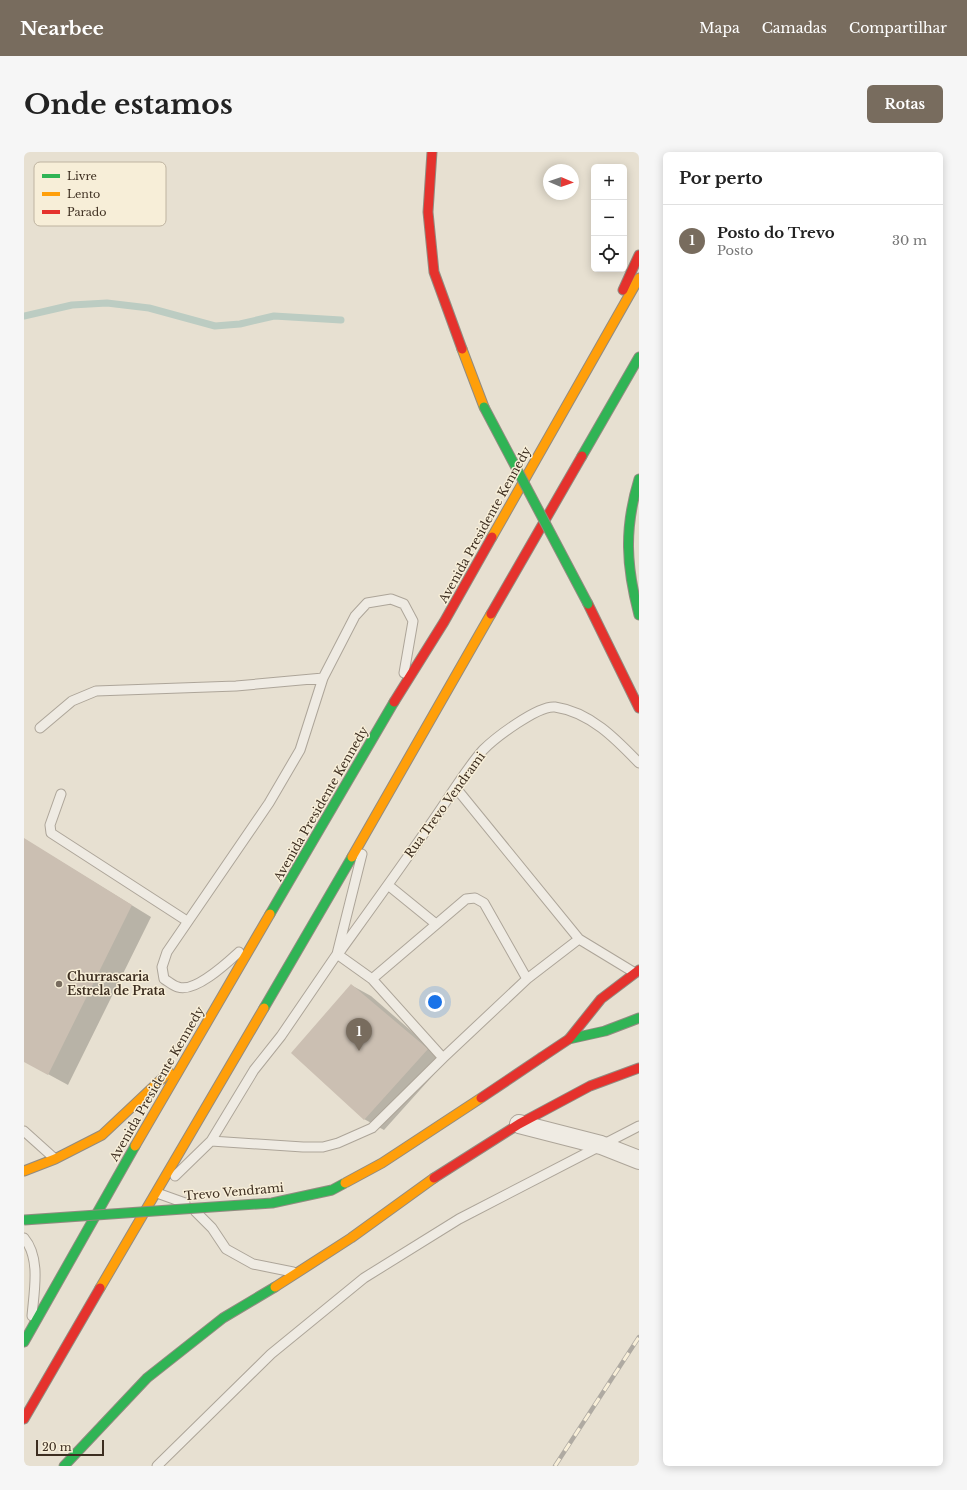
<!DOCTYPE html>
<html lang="pt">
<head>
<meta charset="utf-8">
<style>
  body { margin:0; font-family:"Libre Baskerville",serif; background:#f6f6f6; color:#222 }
  .controls { position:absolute; right:12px; top:12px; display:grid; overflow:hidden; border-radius:6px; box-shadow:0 2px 10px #0003 }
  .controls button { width:36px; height:36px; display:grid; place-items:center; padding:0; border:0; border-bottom:1px solid #e0e0e0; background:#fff; color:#222; font:20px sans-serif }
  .compass { position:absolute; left:519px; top:12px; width:36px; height:36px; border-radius:50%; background:#fff; box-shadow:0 2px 10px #0003; rotate:92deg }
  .scale { position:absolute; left:12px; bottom:10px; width:68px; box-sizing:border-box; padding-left:4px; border:2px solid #3d2e20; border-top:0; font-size:11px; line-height:14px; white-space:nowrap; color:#3d2e20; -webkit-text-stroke:3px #f7eed8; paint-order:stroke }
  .you { position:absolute; left:411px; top:850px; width:14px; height:14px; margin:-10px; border:3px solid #fff; border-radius:50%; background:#1a73e8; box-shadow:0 0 0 6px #1a73e833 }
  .badge { display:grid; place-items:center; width:26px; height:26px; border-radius:50%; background:#786c5e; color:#fff; font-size:13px; font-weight:700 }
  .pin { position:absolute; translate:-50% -33px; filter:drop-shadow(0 1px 2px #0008) }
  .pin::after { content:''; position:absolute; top:21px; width:14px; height:12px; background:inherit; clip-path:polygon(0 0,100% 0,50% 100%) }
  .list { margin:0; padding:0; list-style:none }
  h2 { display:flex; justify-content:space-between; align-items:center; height:52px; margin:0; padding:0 16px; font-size:17px }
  h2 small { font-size:13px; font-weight:400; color:#767676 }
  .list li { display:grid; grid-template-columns:26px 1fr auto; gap:12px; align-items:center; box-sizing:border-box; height:72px; padding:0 16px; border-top:1px solid #e0e0e0 }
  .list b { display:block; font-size:15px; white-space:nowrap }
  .list p { margin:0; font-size:13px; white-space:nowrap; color:#767676 }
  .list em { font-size:13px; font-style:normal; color:#767676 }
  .icon { flex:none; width:22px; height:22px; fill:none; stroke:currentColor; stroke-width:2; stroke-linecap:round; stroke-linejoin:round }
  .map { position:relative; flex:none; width:615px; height:1314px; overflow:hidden; border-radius:6px }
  header { display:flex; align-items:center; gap:24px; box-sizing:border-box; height:56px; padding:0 20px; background:#786c5e; color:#fff }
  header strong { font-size:19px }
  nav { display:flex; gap:22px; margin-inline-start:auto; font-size:14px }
  .intro { display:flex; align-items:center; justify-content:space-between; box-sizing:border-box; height:96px; padding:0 24px }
  h1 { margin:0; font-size:28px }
  .button { padding:10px 18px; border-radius:6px; background:#786c5e; color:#fff; font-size:14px; font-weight:700 }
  main { display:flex; gap:24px; padding:0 24px }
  aside { flex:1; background:#fff; border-radius:6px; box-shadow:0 2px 10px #0003 }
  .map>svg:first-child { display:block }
  .shadow { fill:#0003 }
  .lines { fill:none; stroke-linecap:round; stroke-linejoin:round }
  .stream { stroke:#bcccc2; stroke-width:7 }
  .building { fill:#cbbfb2 }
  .lane-casing { stroke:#ada599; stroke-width:11 }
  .street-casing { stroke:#ada599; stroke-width:20 }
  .fast-casing { stroke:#928b80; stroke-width:11 }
  .slow-casing { stroke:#928b80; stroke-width:11 }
  .jam-casing { stroke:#928b80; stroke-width:11 }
  .lane { stroke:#efebe3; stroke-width:9 }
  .street { stroke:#efebe3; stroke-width:18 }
  .fast { stroke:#30b455; stroke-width:9 }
  .slow { stroke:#ff9f0a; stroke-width:9 }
  .jam { stroke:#e5322d; stroke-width:9 }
  .rail-casing { stroke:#afaaa2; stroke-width:4.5 }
  .rail { stroke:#f7eed8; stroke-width:3; stroke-dasharray:9; stroke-linecap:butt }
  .fast-bridge-casing { stroke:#928b80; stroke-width:11; stroke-linecap:butt }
  .slow-bridge-casing { stroke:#928b80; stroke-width:11; stroke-linecap:butt }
  .jam-bridge-casing { stroke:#928b80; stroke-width:11; stroke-linecap:butt }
  .fast-bridge { stroke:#30b455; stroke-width:9 }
  .slow-bridge { stroke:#ff9f0a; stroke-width:9 }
  .jam-bridge { stroke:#e5322d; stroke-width:9 }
  .poi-dot { fill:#786c5e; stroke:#f7eed8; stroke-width:1.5 }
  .labels { text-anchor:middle; stroke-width:3; stroke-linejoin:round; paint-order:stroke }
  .street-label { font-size:12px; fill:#3d2e20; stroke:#f7eed8 }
  .poi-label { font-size:12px; font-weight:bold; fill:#3d2e20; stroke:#f7eed8; text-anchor:start }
  .key { fill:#f7eed8; stroke:#bfb4a1; stroke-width:1 }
  .key-label { font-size:11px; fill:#3d2e20 }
</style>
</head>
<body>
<header>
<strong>Nearbee</strong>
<nav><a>Mapa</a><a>Camadas</a><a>Compartilhar</a></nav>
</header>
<div class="intro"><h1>Onde estamos</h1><a class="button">Rotas</a></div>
<main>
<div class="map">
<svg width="615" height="1314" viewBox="0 0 615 1314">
  <rect width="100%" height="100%" fill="#e7e0d1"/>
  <path class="shadow" d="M0,687L127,765L44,933L0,909Z
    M327,833L347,844L422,909L360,978L340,967Z"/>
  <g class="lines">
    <path class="stream" d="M0,164L48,153L83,151L125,156L191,174L216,172L250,164L317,168"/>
  </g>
  <path class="building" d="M0,686L108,753L24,923L0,910Z
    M327,832L404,897L340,968L267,901Z"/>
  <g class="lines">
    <g class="lane-casing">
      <path id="lane" d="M16,576L48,549L72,539L212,534L299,526
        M432,636L555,787L611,821
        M37,642L26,673L27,681L163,769
        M364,733L412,772
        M317,798C348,755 380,711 410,667C425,646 442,617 459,598C471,586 514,553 531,555C566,560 592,587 615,611
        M215,800C203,811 171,841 154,835C149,834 144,829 140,827L138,815L143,800L245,651L276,598L299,526L331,464L343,451L367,447L380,452L389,469L380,521
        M313,802L348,827L419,906
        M348,827L442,747L451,746L460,751L503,827
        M0,979L30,1006
        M187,989L279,995H299L314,991L348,976L419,906L503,827L555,787
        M151,1024L187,989L230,918L257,884L313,802L338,702
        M134,1040L133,1041L161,1051
        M171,1059L188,1076L202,1097L229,1112L269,1120
        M0,1086C17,1106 10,1139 8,1164
        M133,1314L247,1202L340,1126L435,1067L615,974"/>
    </g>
    <g class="street-casing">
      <path id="street" d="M495,972L577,993L615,1008"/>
    </g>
    <g class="fast-casing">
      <path id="fast" d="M558,304L615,205
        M615,327C600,376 602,414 615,463
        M246,762L370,550
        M240,856L328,705
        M545,887L581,879L615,866
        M0,1190L111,994
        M40,1314L123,1226L199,1166L251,1135"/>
    </g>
    <g class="slow-casing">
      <path id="slow" d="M438,197L460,255
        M468,385L615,126
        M328,705L467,462
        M111,994L246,762
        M0,1019L31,1007L78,983L145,920
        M251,1135L327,1086L410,1026
        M76,1136L240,856"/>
    </g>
    <g class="jam-casing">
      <path id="jam" d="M408,0L404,60L410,120L438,197
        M599,138L615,103
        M564,452L615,556
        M467,462L558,304
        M370,550L420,470L468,385
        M518,905L545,887L577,847L615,818
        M410,1026L495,972L566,934L615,916
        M0,1267L76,1136"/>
    </g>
    <use href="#lane" class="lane"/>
    <use href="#street" class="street"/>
    <use href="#fast" class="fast"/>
    <use href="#slow" class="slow"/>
    <use href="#jam" class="jam"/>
    <g class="rail-casing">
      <path id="rail" d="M531,1314L615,1185"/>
    </g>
    <use href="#rail" class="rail"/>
    <g class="fast-bridge-casing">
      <path id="fast-bridge" d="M460,255L564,452
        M0,1068L248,1051L308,1038L321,1031"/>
    </g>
    <g class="slow-bridge-casing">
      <path id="slow-bridge" d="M321,1031L358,1011L457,946"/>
    </g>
    <g class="jam-bridge-casing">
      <path id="jam-bridge" d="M457,946L518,905"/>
    </g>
    <use href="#fast-bridge" class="fast-bridge"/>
    <use href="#slow-bridge" class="slow-bridge"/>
    <use href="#jam-bridge" class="jam-bridge"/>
  </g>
  <circle class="poi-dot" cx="35" cy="832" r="4"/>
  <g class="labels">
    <g class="street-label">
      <text transform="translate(461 373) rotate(-61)" y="4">Avenida Presidente Kennedy</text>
      <text transform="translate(297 652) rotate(-60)" y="4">Avenida Presidente Kennedy</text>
      <text transform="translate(421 653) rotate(-54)" y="4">Rua Trevo Vendrami</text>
      <text transform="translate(133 932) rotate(-60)" y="4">Avenida Presidente Kennedy</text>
      <text transform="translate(210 1040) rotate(-5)" y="4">Trevo Vendrami</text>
    </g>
    <g class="poi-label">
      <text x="43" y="829">Churrascaria<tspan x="43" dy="14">Estrela de Prata</tspan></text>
    </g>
  </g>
  <rect x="10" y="10" width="132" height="64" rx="6" class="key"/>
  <rect x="18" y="22" width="18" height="4" fill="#30b455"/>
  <rect x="18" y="40" width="18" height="4" fill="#ff9f0a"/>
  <rect x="18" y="58" width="18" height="4" fill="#e5322d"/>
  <g class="key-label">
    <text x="43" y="28">Livre</text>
    <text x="43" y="46">Lento</text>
    <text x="43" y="64">Parado</text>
  </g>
</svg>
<div class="controls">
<button>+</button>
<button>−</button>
<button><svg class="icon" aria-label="locate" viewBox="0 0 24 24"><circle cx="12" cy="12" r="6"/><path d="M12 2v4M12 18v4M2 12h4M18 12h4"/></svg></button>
</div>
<svg class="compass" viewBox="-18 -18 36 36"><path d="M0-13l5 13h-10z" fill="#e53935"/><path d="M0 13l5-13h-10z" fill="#767676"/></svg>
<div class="scale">20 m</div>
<div class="you"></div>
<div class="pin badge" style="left:335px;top:899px">1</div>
</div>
<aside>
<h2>Por perto<small></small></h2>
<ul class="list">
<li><span class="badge">1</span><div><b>Posto do Trevo</b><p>Posto</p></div><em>30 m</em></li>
</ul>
</aside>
</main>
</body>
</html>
